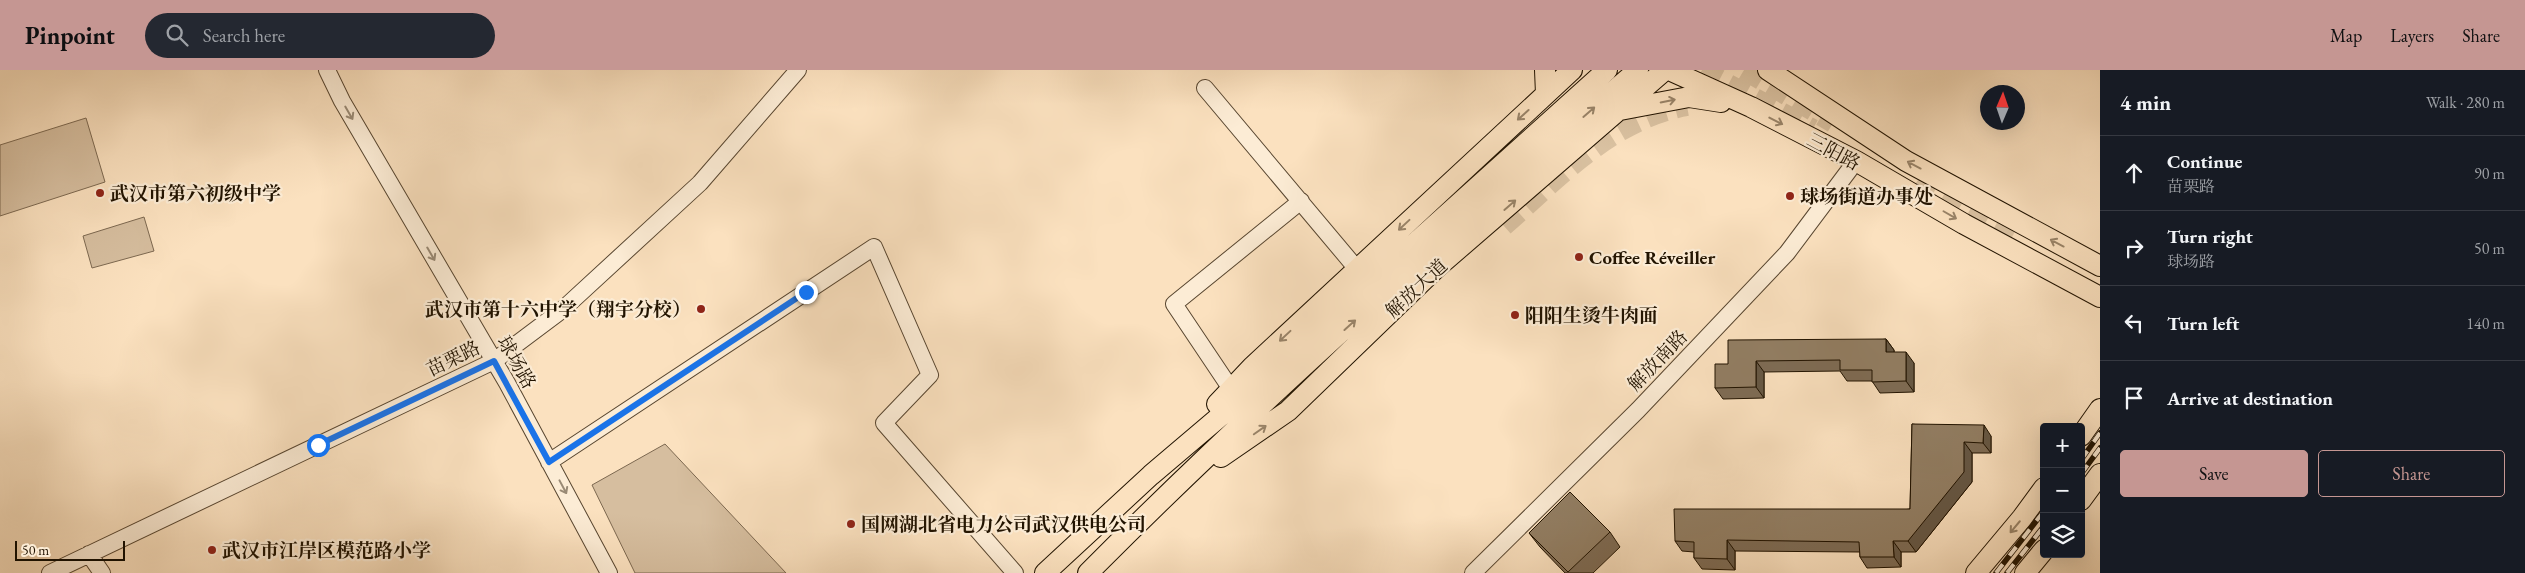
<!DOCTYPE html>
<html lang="en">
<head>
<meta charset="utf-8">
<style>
  body { margin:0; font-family:"EB Garamond","Noto Serif SC",serif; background:#242831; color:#f1f3f6 }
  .controls { position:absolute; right:15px; bottom:15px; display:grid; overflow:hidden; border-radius:5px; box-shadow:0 5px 20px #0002 }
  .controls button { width:45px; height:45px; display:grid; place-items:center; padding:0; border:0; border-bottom:1px solid #363941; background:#171b24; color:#f1f3f6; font:25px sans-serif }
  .compass { position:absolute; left:1980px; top:15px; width:45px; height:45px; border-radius:50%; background:#171b24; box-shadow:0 5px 20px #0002; rotate:2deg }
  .scale { position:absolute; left:15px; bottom:12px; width:110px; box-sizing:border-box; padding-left:5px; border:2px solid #211300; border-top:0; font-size:14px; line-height:18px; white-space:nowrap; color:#211300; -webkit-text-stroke:4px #fcecd5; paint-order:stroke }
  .stop { position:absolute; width:15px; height:15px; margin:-11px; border:4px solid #1a73e8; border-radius:50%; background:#fff }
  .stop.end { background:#1a73e8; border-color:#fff; box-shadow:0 1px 5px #0008 }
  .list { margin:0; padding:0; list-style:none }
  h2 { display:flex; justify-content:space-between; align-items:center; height:65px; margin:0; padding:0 20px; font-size:21px }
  h2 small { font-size:16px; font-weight:400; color:#9ea1a6 }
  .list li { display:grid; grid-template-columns:32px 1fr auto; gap:15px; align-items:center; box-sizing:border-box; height:75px; padding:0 20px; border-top:1px solid #363941 }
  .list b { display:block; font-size:19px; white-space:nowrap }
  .list p { margin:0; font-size:16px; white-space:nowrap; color:#9ea1a6 }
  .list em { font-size:16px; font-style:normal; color:#9ea1a6 }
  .actions { display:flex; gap:10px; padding:15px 20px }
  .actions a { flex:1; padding:11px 0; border:1px solid #c59692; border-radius:5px; text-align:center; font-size:18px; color:#c59692 }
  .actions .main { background:#c59692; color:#111 }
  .icon { flex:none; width:28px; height:28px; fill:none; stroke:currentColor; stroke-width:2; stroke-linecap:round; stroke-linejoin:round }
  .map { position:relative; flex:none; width:2100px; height:503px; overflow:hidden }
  header { display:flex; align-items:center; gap:30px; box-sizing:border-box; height:70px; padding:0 25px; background:#c59692; color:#111 }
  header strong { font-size:24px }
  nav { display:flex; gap:28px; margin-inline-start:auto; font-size:18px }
  .search { width:350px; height:45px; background:#242831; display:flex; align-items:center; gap:12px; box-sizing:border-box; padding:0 18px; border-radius:28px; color:#9ea1a6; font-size:19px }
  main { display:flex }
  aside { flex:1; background:#171b24 }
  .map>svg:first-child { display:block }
  .green { fill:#d6be9f; stroke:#7c6850 }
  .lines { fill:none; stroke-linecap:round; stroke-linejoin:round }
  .major-tunnel { stroke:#dac2a2; stroke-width:20; stroke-dasharray:20 10; stroke-linecap:butt }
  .minor-casing { stroke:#584630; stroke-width:18 }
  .major-casing { stroke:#211300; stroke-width:22 }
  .minor { stroke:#fcecd5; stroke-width:16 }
  .major { stroke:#fbe1bf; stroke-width:20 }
  .rail-casing { stroke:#211300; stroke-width:5.5 }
  .rail { stroke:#fcecd5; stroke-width:4; stroke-dasharray:11; stroke-linecap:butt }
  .wall { fill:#7e6c55; stroke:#211300 }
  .shaded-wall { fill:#665845; stroke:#211300 }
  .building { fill:#927e63; stroke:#211300 }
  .oneway { stroke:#998469 }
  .oneway2 { stroke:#998a75 }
  .route { stroke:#1a73e8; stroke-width:6 }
  .poi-dot { fill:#8f2418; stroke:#fcecd5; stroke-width:2 }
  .labels { text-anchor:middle; stroke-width:4.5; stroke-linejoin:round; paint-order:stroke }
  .street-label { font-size:19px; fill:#211300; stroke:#fcecd5 }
  .poi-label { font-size:19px; font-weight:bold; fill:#211300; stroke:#fcecd5; text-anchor:start }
</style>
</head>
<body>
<header>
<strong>Pinpoint</strong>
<div class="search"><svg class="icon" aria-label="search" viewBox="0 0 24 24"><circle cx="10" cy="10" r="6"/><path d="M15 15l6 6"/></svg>Search here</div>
<nav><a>Map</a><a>Layers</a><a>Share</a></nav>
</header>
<main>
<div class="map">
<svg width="2100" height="503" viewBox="0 0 2100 503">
  <rect width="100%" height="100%" fill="#fbe1bf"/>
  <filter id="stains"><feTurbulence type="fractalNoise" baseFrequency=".004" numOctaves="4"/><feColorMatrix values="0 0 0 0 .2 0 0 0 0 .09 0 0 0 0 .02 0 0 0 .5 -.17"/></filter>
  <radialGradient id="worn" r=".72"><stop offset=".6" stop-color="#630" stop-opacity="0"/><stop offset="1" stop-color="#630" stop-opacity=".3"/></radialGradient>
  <path class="green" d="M86,48L105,112L0,146V75Z
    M144,147L154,181L92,198L83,166Z
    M665,374L786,503H635L592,415Z"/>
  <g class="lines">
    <path class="major-tunnel" d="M1702,0L1813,59
      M1744,0L1833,53
      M1915,115L2014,170
      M1504,156C1559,108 1611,50 1687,36"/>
    <g class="minor-casing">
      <path id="minor" d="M327,0L342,31L507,313L609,503
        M1205,18L1357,199
        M1231,319L1174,234L1301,131
        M549,392L874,177L930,305L884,353L1015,503
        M89,484L102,503
        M50,503L494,291L562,240L700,113L798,0
        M1473,503L1638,340L1787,183L1856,91"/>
    </g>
    <g class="major-casing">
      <path id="major" d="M1545,0L1546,24
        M1669,0L1751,37L1856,91L1964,154L2100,227
        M1768,0L1906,91L2100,196
        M1620,40L1689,27L1721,32
        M1217,334L1252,297L1572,0
        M2081,366L2100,339
        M1221,387L1288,341L1434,200L1665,0
        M2081,430L2100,404
        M1045,503L1151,405L1263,310L1607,0
        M1088,503C1263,327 1450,162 1638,0
        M1976,503L2022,448L2044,418
        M2025,503L2044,480"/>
    </g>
    <use href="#minor" class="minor"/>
    <use href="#major" class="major"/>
    <g class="rail-casing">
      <path id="rail" d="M2081,390L2100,363
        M2081,404L2100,378
        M1996,503L2044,441
        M2007,503L2044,456"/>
    </g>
    <use href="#rail" class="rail"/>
  </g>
  <path class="wall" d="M1886,269L1894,280V282L1914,293V322L1880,323L1872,311H1847L1840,301L1764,302V328L1723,329L1715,318L1728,294Z
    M1912,354L1991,366V383H1972V412L1916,482H1901V497L1867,498L1860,487V482L1735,481V500L1702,499L1694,488V482L1682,481L1675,471L1910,439Z
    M1610,462L1620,477L1593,503H1565L1540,477L1529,463Z"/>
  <path class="shaded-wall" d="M1886,269L1894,280V293L1886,282Z
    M1906,282L1914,293V322L1906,311Z
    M1756,291L1764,302V328L1756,317Z
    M1984,355L1991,366V383L1983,373Z
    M1964,372L1972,383V412L1916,482L1908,471Z
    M1727,470L1735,481V500L1727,489Z
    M1893,471L1901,482V497L1894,487Z"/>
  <path class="building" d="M1886,269V282H1906V311L1872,312V300H1840V290L1756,291V317L1715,318V294H1728V270Z
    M1912,354L1984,355L1983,373L1964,372V402L1908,471H1893L1894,487H1860L1859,472L1727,470V489L1694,488V472L1675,471L1674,439H1910Z
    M1570,422L1610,462L1568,502L1529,463Z"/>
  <defs><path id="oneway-shaft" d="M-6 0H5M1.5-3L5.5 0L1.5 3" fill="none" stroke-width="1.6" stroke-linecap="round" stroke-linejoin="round" transform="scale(1.25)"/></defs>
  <g class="oneway">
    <use href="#oneway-shaft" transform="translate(1668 31) rotate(-11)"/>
    <use href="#oneway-shaft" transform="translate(1589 42) rotate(-41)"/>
    <use href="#oneway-shaft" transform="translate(1523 45) rotate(138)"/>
    <use href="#oneway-shaft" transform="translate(1776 51) rotate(27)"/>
    <use href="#oneway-shaft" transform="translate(1914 95) rotate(-152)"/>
    <use href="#oneway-shaft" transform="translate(1510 135) rotate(-41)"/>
    <use href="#oneway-shaft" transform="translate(1950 145) rotate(30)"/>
    <use href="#oneway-shaft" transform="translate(1404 155) rotate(137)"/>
    <use href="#oneway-shaft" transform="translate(2057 173) rotate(-152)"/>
    <use href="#oneway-shaft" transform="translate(1350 255) rotate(-42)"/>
    <use href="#oneway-shaft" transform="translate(1285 266) rotate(137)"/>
    <use href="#oneway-shaft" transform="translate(1260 360) rotate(-35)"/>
    <use href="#oneway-shaft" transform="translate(2015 457) rotate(130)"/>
  </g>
  <g class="oneway2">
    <use href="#oneway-shaft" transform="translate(349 43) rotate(60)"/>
    <use href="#oneway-shaft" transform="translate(431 184) rotate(60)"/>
    <use href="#oneway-shaft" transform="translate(563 417) rotate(62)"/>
  </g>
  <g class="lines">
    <path class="route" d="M318,375L494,291L549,392L806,222"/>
  </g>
  <g class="poi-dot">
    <circle cx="100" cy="123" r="5"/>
    <circle cx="1790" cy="126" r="5"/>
    <circle cx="1579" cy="187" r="5"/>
    <circle cx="701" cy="239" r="5"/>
    <circle cx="1515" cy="245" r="5"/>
    <circle cx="851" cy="454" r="5"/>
    <circle cx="212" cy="480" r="5"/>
  </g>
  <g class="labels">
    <g class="street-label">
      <text transform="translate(1834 81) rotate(28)" y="7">三阳路</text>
      <text transform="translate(1416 218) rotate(-43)" y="7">解放大道</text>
      <text transform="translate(453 288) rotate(-26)" y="7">苗栗路</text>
      <text transform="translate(1657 290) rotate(-46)" y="7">解放南路</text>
      <text transform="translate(517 292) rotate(60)" y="7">球场路</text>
    </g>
    <g class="poi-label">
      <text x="110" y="130">武汉市第六初级中学</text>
      <text x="1800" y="133">球场街道办事处</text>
      <text x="1589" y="194">Coffee Réveiller</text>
      <text x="691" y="246" text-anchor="end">武汉市第十六中学（翔宇分校）</text>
      <text x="1525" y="252">阳阳生烫牛肉面</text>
      <text x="861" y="461">国网湖北省电力公司武汉供电公司</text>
      <text x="222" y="487">武汉市江岸区模范路小学</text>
    </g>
  </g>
  <rect width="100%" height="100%" filter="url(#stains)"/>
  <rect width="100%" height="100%" fill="url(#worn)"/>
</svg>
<div class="controls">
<button>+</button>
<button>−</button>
<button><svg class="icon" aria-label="layers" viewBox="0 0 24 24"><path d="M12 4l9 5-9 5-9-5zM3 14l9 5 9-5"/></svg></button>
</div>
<svg class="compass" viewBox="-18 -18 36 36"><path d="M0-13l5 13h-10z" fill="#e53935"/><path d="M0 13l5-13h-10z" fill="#9ea1a6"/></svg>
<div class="scale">50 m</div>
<div class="stop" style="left:318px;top:375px"></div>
<div class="stop end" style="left:806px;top:222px"></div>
</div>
<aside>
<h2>4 min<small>Walk · 280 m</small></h2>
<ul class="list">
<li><svg class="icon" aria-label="ahead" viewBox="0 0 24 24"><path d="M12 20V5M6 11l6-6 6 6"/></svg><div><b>Continue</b><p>苗栗路</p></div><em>90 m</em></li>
<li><svg class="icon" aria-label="right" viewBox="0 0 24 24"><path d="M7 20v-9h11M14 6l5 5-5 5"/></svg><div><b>Turn right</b><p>球场路</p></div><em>50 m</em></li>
<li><svg class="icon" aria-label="left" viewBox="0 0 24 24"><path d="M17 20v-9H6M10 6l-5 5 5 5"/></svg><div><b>Turn left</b></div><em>140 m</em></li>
<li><svg class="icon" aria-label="arrive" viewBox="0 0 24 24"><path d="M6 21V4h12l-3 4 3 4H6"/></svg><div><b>Arrive at destination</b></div></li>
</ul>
<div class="actions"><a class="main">Save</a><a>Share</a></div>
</aside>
</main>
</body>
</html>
